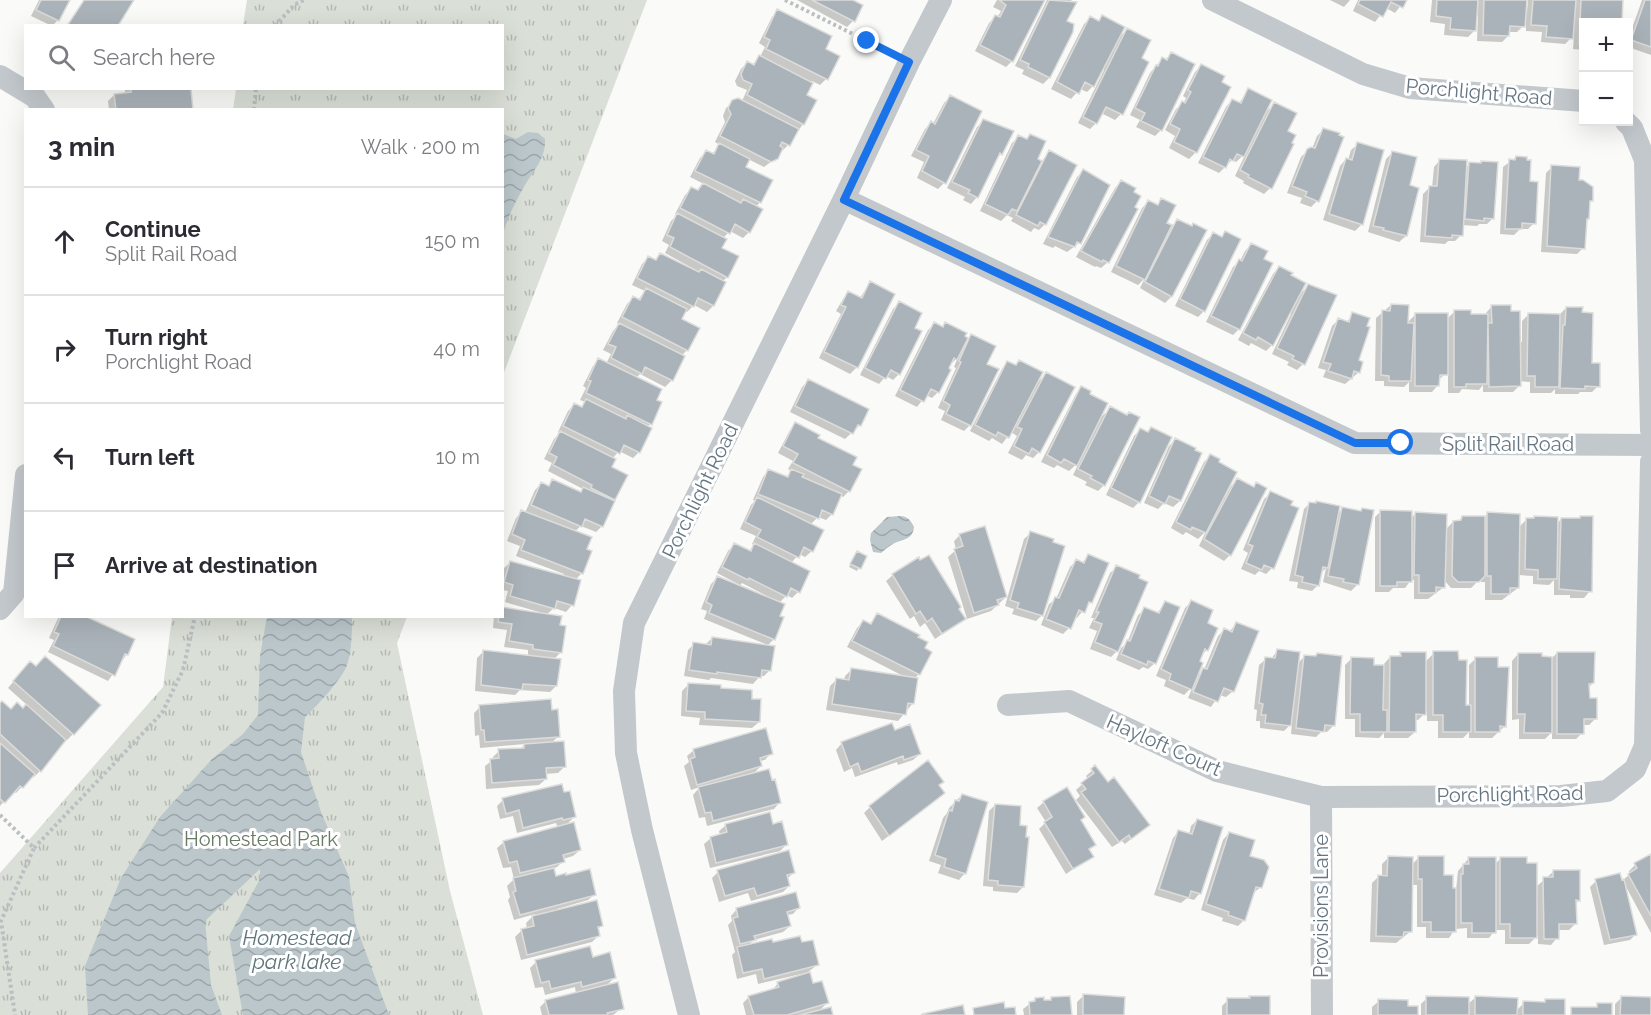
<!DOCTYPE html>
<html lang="en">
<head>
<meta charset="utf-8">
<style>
  body { margin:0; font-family:Raleway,sans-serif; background:#f7f7f7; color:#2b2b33 }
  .controls { position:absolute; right:18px; top:18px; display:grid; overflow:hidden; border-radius:0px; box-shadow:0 6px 24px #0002 }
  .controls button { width:54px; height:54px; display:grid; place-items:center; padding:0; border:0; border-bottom:2px solid #e1e1e2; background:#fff; color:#2b2b33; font:30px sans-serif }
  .stop { position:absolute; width:18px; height:18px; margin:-14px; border:4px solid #1a73e8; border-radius:50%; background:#fff }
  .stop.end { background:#1a73e8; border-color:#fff; box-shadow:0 2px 6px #0008 }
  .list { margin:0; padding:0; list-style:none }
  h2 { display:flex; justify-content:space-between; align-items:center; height:78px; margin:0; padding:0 24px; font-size:26px }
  h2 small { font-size:20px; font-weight:400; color:#7c7c81 }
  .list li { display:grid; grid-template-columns:39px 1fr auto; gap:18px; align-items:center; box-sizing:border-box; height:108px; padding:0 24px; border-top:2px solid #e1e1e2 }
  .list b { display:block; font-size:22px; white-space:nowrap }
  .list p { margin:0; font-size:20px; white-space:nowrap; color:#7c7c81 }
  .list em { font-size:20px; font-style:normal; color:#7c7c81 }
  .icon { flex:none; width:33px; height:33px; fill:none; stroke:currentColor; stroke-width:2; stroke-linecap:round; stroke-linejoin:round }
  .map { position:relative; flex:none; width:1651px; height:1015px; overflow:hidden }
  .search { position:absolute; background:#fff; box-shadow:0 6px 24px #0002; left:24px; top:24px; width:480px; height:66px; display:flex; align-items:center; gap:15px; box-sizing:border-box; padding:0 21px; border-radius:0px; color:#7c7c81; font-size:22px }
  .panel { position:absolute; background:#fff; box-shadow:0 6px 24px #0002; left:24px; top:108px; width:480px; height:510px; border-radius:0px }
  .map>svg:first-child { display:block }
  .park { fill:url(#park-tufts) }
  .water { fill:url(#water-waves) }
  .shadow { fill:#0003; fill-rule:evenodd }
  .building { fill:#aab3b9; stroke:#dcdcda; stroke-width:1.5 }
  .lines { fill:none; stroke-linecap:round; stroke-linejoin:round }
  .path { stroke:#bbbfc2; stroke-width:4; stroke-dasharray:3 3; stroke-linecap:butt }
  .street { stroke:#c3c8cc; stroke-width:22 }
  .route { stroke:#1a73e8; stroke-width:8 }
  .labels { text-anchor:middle; stroke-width:6; stroke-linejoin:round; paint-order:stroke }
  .street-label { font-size:20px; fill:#657683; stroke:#fff }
  .park-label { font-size:20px; fill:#687a64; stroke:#fff }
  .water-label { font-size:21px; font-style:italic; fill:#60757c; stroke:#fff }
</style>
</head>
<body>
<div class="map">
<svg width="1651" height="1015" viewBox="0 0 1651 1015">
  <defs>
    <pattern id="park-tufts" width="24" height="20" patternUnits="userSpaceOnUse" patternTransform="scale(1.5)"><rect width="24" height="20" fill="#dadfd7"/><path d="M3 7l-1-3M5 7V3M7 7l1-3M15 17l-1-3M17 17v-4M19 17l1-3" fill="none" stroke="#b4b9b4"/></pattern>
    <pattern id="water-waves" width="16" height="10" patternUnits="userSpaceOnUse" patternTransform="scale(1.5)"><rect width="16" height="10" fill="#bbc7cb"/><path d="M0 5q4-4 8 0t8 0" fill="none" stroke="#9ca6aa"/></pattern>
  </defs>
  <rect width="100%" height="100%" fill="#fafaf8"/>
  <path class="park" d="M247,0H647L503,375L502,110H233L236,89L502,88V26L243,25Z
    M172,617H407L397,643L450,891L483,1015H0V873L163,687Z"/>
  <path class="water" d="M528,132L538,133L545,139C546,158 534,170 525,185C516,200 508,217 503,233V134L516,139Z
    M900,516C908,516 911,521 914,527C913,538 906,539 897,542C893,543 884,550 881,553L873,552L870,540L871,533L887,517Z
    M267,617H352C352,632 352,650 347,665C343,678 316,707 305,717L301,752L321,812L349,877L355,923L389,1015H243L229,936L260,879V869L205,921L211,985L222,1015H88L85,966L121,878L160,817L212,759L243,734L258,715L260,656Z"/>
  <path class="shadow" d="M39,0H68L58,20L52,26L31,16Z
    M797,0H851L853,21L847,27Z
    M997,0H1043L1012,61L1006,67L975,51L989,23L995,17L997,18L1001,11L993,7Z
    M1047,0H1070L1075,2L1065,22L1049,78L1043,84L1022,74L1024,70L1015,66Z
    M1330,0H1350L1344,7Z
    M1358,0H1405L1395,13L1386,8L1375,22L1353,11Z
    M1432,0H1525L1524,12H1527L1528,0H1622L1620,22H1584V50L1573,49L1574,35L1565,44L1541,42L1542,32L1526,31V23L1517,32H1508V36L1502,42L1477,41L1478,15H1476L1474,31L1468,37L1444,35L1445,24L1430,22Z
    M1642,0H1651V55L1628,47V40Z
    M778,11L824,50L826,79L820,85L812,81L805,96L803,124L788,145L782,151L780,150L776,158L764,167L748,159L744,168L760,202L756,207L749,232L743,238L730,231L723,238L720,248L727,277L722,282L724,283L713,306L707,312L694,305L687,312L684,311L680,319L687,350L681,356L683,357L672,380L665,387L640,374L636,378L655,400L650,424L647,427L639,452L633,458L619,451L612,459L610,468L614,499L602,526L596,532L581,526L574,532L585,550L582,573L575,580L572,605L566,612L554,608L546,615L558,626L560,653L553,660L556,686L550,692L520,690L515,695L475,691L477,658L484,651L528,657V650L504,647L507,630L493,628L494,616L538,614L539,612L505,602L508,591L502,590L504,568L511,562L563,576L564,574L516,556L520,546L507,541L516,518L522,512L525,513L535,490L541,484L547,487L553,481L579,493L583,489L548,471L552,463L544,459L554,439L560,433L558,432L568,411L574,405L580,408L585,402L580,400L586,388L583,386L593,366L599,360L606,364L611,354L603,350L613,331L619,324L617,323L627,304L633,298L638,300L645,291L632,285L642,264L648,258L654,261L660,255L693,271L694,269L665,253L669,245L662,241L671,221L677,215L675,214L685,195L691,189L696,191L704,184L690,177L700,158L706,152L712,154L720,145L715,142L725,122L723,116L726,108L733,102L742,101L747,90L737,86L735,81L741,69L747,63L752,65L760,57L765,47L759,43L772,17Z
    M1102,17L1117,39L1127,30L1140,59L1121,114L1115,120L1101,113L1096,123L1090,129L1078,123L1104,70L1101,69L1093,86L1087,92L1080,89L1071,99L1051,89L1084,24L1090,18L1097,22Z
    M1171,54L1161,130L1155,136L1136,127L1140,120L1130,115L1150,73L1162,59L1165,60Z
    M1201,66L1220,83L1229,88L1196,152L1189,159L1169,148L1175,136L1165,130L1176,109L1183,104L1186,98L1183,96L1195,72Z
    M125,88H192L189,91L192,110H109L108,101L114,95L125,94Z
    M1249,90L1264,114L1274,104L1286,132L1270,188L1264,194L1243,183L1244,181L1235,176L1246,153L1236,162L1232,160L1219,173L1198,163L1226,107L1232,100L1239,103Z
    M950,97L944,183L938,189L917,178L924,162L911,156L925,129L931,123L933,124L944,103Z
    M983,121L1012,131L1001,154L995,160L977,197L971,204L963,200L965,197L947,188L977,127Z
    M1323,130L1317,201L1311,207L1300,203L1302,198L1287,193L1301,157L1308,150L1312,149L1317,136Z
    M1019,137L1036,160L1041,162L1049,152L1045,224L1039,230L1034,228L1031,232L1011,221L1013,218L1007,215L1001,221L980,211L1012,143Z
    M1358,144L1373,187L1361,225L1355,231L1323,220L1340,166L1346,159L1348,160L1351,150Z
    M1392,153L1408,186L1417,189L1406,236L1399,242L1368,232L1386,159Z
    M1516,157L1529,183L1534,223L1528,229H1520L1514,235L1500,234L1503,167Z
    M1440,160L1465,168L1470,164L1493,218L1487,224H1479L1477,226L1462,225L1461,235L1455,241H1448L1445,244L1420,242L1423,194L1429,188H1432L1434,167Z
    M1552,167L1578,181L1591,201L1588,204L1585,221L1583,248L1577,254L1541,252L1546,173Z
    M1083,171L1079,243L1067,252L1055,246L1053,248L1043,244L1077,177Z
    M1121,182L1108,262L1101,268L1096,266L1095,267L1076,257L1115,188Z
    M1162,200L1165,223L1172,226L1178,220L1191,227L1205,230L1171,297L1165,303L1140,288L1145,278L1138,285L1111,272L1142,208L1148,202L1156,206Z
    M1225,233L1204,311L1198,317L1175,306L1207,240L1213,234L1221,238Z
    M1251,245L1239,329L1233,335L1206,322L1233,267L1240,261L1245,251Z
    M1279,267L1289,276L1299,295L1308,286L1303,364L1297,370L1287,365L1289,362L1272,354L1291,314L1289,313L1272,345L1266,351L1251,343L1249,346L1238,340L1273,274Z
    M870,283L893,294L856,368L850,374L819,358L841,314L836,311L843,299L849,292L860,298Z
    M900,303L899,374L893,380L886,376L879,384L860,375L893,309Z
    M1391,305L1407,323L1415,315L1446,320L1455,311L1469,316H1486V313L1492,306L1519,342H1522V321L1528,315H1559L1566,308L1598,386L1592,392H1580L1578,394H1555V389L1551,393H1530V382L1519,381L1520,385L1513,392H1483V385L1479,390L1462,389L1459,393H1448V372L1438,380V385L1432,392H1409V382L1404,387L1384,386V381H1375L1376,318Z
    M1353,314L1359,372L1345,384L1323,377L1326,370L1318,368L1332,326L1338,320L1346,323Z
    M934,324L942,328L946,324L968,340L972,336L985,364L970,425L964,431L941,420L945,411L938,408L956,368L954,367L958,357L950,365L938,392L932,398L926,395L917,407L895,396L928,330Z
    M1008,363L1037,383L1046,374L1039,452L1033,458L1026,455L1022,460L1008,453L1017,436L1011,432L1002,444L992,438L989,441L970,431L1002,369Z
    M808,381L860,425L845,439L790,412L802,387Z
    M1082,388L1100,418L1111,408L1104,485L1098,491L1085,485L1087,482L1073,475L1080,461L1069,471L1057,465L1054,468L1041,462L1076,394Z
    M796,424L851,465L849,491L843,497L840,495L832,514L826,520L818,517L810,525L812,551L805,557L799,554L791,563L798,592L792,598L787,595L779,603L774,639L768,645L704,619L707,611L701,609L711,584L717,578L737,586L738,584L717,573L728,551L734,545L748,552L755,545L752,544L756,536L740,529L751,505L755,501L753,500L763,477L769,471L785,478L792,471L788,469L793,461L778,453L790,430ZM742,583L767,596L766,598L739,587Z
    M1151,428L1139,502L1133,508L1106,495L1134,436L1140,430L1147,433Z
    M1175,440L1200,454L1180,501L1173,507L1164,503L1158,509L1144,503L1169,446Z
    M1210,456L1223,496L1225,497L1231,486L1237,480L1252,488L1257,484L1230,555L1224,561L1199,546L1206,531L1198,539L1186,532L1183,535L1171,528L1204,462Z
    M1271,493L1272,568L1266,574L1259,571L1255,575L1241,569L1248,553L1243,550L1264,499Z
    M1310,503L1337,514L1343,509L1360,512L1362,509L1358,584L1351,591L1323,582L1326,568L1320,574L1318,585L1312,591L1297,588L1298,582L1289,581L1304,509Z
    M1381,511L1411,518L1416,513L1445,530L1453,522H1458L1462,518H1484L1488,514L1518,528L1527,519L1557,524L1561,519L1590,591L1584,598H1570V595H1554V580L1549,585L1533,584V576L1518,575V588L1502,600H1485V582H1481V578L1471,588H1451L1444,580V587L1428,599H1414V580H1411L1405,588H1393L1389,592H1375V517Z
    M1031,533L1042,615L1036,621L1012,614L1014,609L1005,606L1024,539Z
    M960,535L1006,597L991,611L967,619L948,557L956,550L954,541Z
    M857,553L865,557L857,571L849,567Z
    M1088,556L1090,602L1077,618L1074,617L1069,628L1063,634L1041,625L1049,604L1056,599L1070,567L1076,561L1082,563Z
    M918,559L964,619L935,639L925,623L920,627L914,616L910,619L886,581L893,575Z
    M1117,567V651L1111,657L1090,649L1097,631L1089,628L1094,618H1091L1110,573Z
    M1165,602L1155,663L1148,669L1143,667L1139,670L1116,660L1121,648L1127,643L1138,615L1145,609L1157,614Z
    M1191,602L1206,624L1207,650L1201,655L1195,677L1204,670L1218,636L1224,630L1229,632L1236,624L1233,691L1226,697L1219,695L1211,707L1188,698L1193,686L1184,695L1164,686L1166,680L1156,676L1185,608Z
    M877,615L919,674L914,679L913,703L898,721L826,710L830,686L836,680L844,681L845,676L851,670L907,678L847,647L857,628L863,622L869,625Z
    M59,616H81L127,654L108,681L48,652L54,640L49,638Z
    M712,638L770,670L764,676H760L753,684L711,678L709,680L684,676L688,650L694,644H706Z
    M1277,651L1297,664L1305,656L1314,657L1317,654L1333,726L1327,732L1322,731L1316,737L1291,734L1292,723L1284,731L1260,728V721H1256L1257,710L1254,709L1259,665L1266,659H1271Z
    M1434,653L1465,706H1469V665L1475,659L1505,726L1492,738H1469V732L1463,738H1438V721H1427V711L1418,720H1415V732L1408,738H1384V733L1379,738L1355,737V719H1345V665L1351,659L1373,666L1384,667V664L1390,657H1397L1401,654L1425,662Z
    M1557,653L1593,683L1588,688V700L1596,718L1589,725H1582V733L1576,739H1552V732L1545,739H1519V719L1512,720V661L1518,654L1552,658Z
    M35,668L99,705L73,734L67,740L65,739L40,771L34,777L33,775L16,793L13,791L0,806V705L10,711L23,710L27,705L8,688L24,669Z
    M688,685L720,690L759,722L752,728L699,725L700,718L681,716L682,691Z
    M480,707L551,711L559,736L551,743L564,767L558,773L545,774L546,779L539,785L486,789L485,766L493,760V757L499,751L520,750L525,744L480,748L479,735L475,736L474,713Z
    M894,732L920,754L913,760L898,765L897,762L855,777L852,768L844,772L836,750L842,743Z
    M694,750L771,753L765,760L759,761L761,766L752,775L780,802L774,809L707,826L705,817L699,818L693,795L700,787L691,790L684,766L689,762L687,756Z
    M1095,768L1108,784L1148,825L1125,844L1122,841L1112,847L1076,800L1080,796L1076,790L1088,779L1086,776Z
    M942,782L938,786L937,799L882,841L864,813L870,807Z
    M1066,789L1079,820L1095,845L1088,851L1092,856L1066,874L1039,829L1046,822L1037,808L1044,802Z
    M962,795L965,873L959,880L938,873L941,865L929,861L943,818L947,813L949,808Z
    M503,800L575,816L565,826L580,850L573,856L563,859V861L557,867L552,869L554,877L595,894L588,900L557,909V911L602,925L597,930L598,936L592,942L521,960L515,937L522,930L527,929L526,923L535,914L514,920L508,900L510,897L507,886L514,879L511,867L503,868L497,848L504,842L558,828L556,823L517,833L513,816L500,819L497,806Z
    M995,805L1018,827L1025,838L1023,887L1017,893L993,891V887L983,886L989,811Z
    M1197,820L1200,893L1194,900L1187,898L1181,903L1154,895L1173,838L1179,831L1189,835L1191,826Z
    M726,825L772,826L786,845L780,851L710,868L704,844L711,838L720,835L719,831Z
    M1229,833L1248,857L1261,887L1253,893L1244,920L1238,926L1222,921L1223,918L1201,910L1223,840Z
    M1651,856V933L1625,885L1636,934L1630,940L1604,945L1590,887L1596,881H1622L1630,874L1629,871L1635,865Z
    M1388,858L1412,865L1418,858L1443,877L1452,890H1456L1458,871L1469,858L1494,865L1501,858L1536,887L1554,871L1579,900L1575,904V924L1569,930H1557V938L1551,945L1538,944V935L1529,944H1505V930H1495L1489,938H1467V928L1455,929L1449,938H1426V927H1417V885H1411V931L1396,943L1370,942L1372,883L1378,877H1382V864Z
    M718,872H794L787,879L789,886L783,892L751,901L748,893L719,902L712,878Z
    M799,907L793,914L787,915L790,926L783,932L754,940L747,946L801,944L817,965L808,972L812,985L827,1003L818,1012L831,1015H746L743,1003L749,997L772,991L778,983L801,976V974L758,984L756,974L737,979L732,955L735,952L728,925L732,921L731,916L737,909Z
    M536,962L615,977L606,986L622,1008L613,1015H542L540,1007L546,1001L576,994L575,987L545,995L543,987L535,988L530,968Z
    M1083,996L1123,1015H1077V1002Z
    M1476,997L1516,1011L1524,1003L1564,1001V1015H1421V1004L1427,998L1467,1005Z
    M1052,998L1070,1015H1024L1023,1009L1036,999L1043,1002L1049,1001Z
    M1621,998H1651V1015H1615V1004Z
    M1228,1000L1268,1015H1222V1006Z
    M1379,1001L1407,1007L1417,1015H1372V1007Z"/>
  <path class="building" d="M41,0H70L59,21L36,10Z
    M84,0H134L118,26H67Z
    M812,0H853L863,5L855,22Z
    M1045,0L1013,62L980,45L995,15L1000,17L1006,5L999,0Z
    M1049,0L1077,2L1067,21L1074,24L1073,32L1050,78L1028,67L1029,64L1020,60Z
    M1360,0H1407L1403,8L1391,2L1383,17L1358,4Z
    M1437,0H1478L1476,31L1450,29L1451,18L1436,16Z
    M1484,0H1527L1525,27L1510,26L1509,36L1483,35Z
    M1533,0H1576L1573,39L1546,37L1547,26L1531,25Z
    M1581,0H1623L1622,22H1584V44H1579Z
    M1645,0H1651V47L1631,40Z
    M777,9L832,36L826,49L840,56L828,80L766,49L770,40L764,37Z
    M1102,15L1125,27L1094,87L1085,82L1079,94L1057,82L1090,16L1099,21Z
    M1127,28L1151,40L1142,58L1149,62L1123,115L1106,107L1097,124L1083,117Z
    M1171,52L1195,64L1162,131L1141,121L1145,113L1135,108L1156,65L1158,66L1162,57L1167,60Z
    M759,55L813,83L807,95L817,100L804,125L747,95L752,84L743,80L741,74L747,61L754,65Z
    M1201,64L1225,76L1222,82L1231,87L1197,153L1174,142L1180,129L1170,124L1182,101L1185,103L1191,92L1188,90Z
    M131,88H194L191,89L193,110H116L114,94L131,92Z
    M1248,88L1272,100L1244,157L1237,154L1233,161L1230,159L1226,168L1203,157L1232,99L1241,103Z
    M950,95L982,111L946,184L922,171L929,156L916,150L931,121L935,124Z
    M738,98L799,129L790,146L782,142L780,146L783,148L778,159L771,162L720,136L731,114L728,108L732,100Z
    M1274,102L1297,113L1288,131L1296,135L1292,143L1294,144L1272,189L1248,177L1249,175L1240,170Z
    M983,119L1014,131L1002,155L1000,153L978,198L968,193L970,190L952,182Z
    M1323,128L1340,133L1339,135L1344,137L1319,202L1305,196L1307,192L1292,186L1307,149L1311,147L1315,148Z
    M1030,134L1046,141L1038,159L1042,161L1017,211L1012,209L1008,215L985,204L1018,135L1027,139Z
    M1357,142L1384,150L1363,225L1329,214L1346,158L1352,160Z
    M719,143L750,159L746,167L773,180L761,203L695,171L706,150L714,154Z
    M1049,150L1077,165L1046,225L1040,222L1038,226L1016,215Z
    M1392,151L1417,157L1410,185L1419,188L1407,236L1383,230L1384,228L1373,226Z
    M1516,156L1527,157V160H1531L1530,181L1538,182L1536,224L1522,223V229H1505L1509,159L1515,160Z
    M1439,159L1467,160L1463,236L1452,235V238L1425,236L1429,186H1437Z
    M1481,161L1498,162L1494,219L1484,218V221L1465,219L1469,162L1481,163Z
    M1551,165L1580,167L1579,180H1583L1593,187V201H1590L1589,219H1587L1585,249L1547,246Z
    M1083,169L1110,185L1081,244L1077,242L1075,247L1048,237Z
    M1121,180L1136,188L1134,192L1141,196L1135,207L1138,209L1109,263L1103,260L1102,262L1081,251Z
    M703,183L741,203L743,199L763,209L750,233L735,224L730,234L680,208L691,187L698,190Z
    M1161,198L1176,205L1167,223L1172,225L1145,280L1116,266L1148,200L1158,205Z
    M677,213L727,239L722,248L739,256L728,278L670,247L674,238L667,235Z
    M1177,219L1192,226L1193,223L1207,230L1172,297L1145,282Z
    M1225,231L1241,239L1205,312L1180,299L1213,232L1222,237Z
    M1251,243L1268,251L1264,259L1273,263L1240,330L1211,316L1239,259L1242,261Z
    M660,253L699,272L701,269L726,282L714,306L698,298L694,307L637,278L648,256L656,260Z
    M1279,266L1293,273L1291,275L1306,283L1273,346L1258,337L1256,340L1243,333Z
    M870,281L895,294L858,368L824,352L846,307L841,305L848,291L862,298Z
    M1308,284L1337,295L1305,365L1292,359L1294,356L1277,348Z
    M646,288L687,309L682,319L700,328L688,351L622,317L633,296L640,300Z
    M899,301L922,313L915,328L922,331L900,375L891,370L886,379L865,368Z
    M1391,304L1409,305L1408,323H1414L1411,381H1389V376L1381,375L1382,310L1390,311Z
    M1491,305H1511V311H1520L1521,386L1489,387L1488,323H1492Z
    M1566,307H1583L1582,312L1593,313L1592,363H1600V387L1585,386V389L1560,388L1563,325H1565Z
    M1454,310H1471V314H1488L1487,384H1466V387H1454Z
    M1352,312L1370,318L1367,326L1370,327L1359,360L1363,362L1360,373L1354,371L1352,379L1328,371L1331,364L1323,362L1338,318L1349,322Z
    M1415,313H1448V375H1440L1439,386H1415Z
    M1528,313L1560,314L1559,387H1535V376H1527Z
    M934,322L943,327L945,322L967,333L965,336L968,338L957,360L954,358L949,368L951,370L939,393L931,389L924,402L900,390Z
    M619,323L685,356L673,381L645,367L642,374L611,358L616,347L608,344Z
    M971,334L996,346L987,364L999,369L971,426L946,414L950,405L943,401L961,362L959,361Z
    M598,358L662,389L657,400L662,402L652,425L586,393L591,381L588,380Z
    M1019,360L1043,372L1009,438L998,432L996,436L975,425L1007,361L1016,365Z
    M1046,372L1075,387L1040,453L1032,448L1029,454L1014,446L1022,429L1017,427Z
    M808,379L869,409L861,426L858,425L853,434L795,406Z
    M1081,386L1091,391L1090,394L1108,403L1077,466L1064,459L1061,463L1047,455Z
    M586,399L626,419L627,415L652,428L640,453L624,445L620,454L563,426L574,403L582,407Z
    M1110,406L1127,415L1129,412L1140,417L1105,486L1090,478L1092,476L1078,469Z
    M795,422L820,435L818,438L857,457L853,465L862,469L850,492L793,463L798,454L783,446Z
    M1151,427L1172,437L1140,503L1111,488L1140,428L1148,432Z
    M560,431L616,459L612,467L628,475L615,500L591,488L592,485L553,465L557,457L549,453Z
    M1175,438L1196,448L1195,450L1202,453L1181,501L1169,496L1165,504L1149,496Z
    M1210,454L1220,459L1219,462L1237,472L1206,533L1192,527L1191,530L1176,522Z
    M768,469L788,477L791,469L804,474L802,477L842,494L833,515L822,510L819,519L758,494Z
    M1237,478L1254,487L1256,482L1267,488L1231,556L1204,539Z
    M552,479L581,492L583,487L615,501L603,527L585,519L582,527L531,505L541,482L549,486Z
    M1270,491L1293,501L1291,505L1299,508L1274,569L1264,565L1262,570L1246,563L1253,546L1248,544Z
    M757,497L824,530L813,552L804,547L799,558L757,537L761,530L745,522Z
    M1316,501L1340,506L1328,568L1323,567L1319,586L1302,582L1303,577L1295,575L1309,502L1316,503Z
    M1342,507L1361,511L1362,508L1374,510L1359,585L1343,582L1344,579L1328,576Z
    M521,510L592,537L587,549L592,551L583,574L521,550L525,540L512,534Z
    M1380,510L1412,511V582H1397V586H1380Z
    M1415,512L1447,514L1445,588L1436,587V593H1419V575H1414Z
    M1487,512L1520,514L1519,588H1510V594H1491V576H1487Z
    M1462,516H1485V576L1479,582H1458L1452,576L1453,521L1461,520Z
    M1534,516L1558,517L1557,579H1538V570L1525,569L1526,518H1534Z
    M1580,516H1593L1592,592L1559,589L1561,518H1580Z
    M985,526L1007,597L997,600L999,605L974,613L954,549L963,546L959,534Z
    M1030,531L1054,539L1053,542L1065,546L1043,616L1017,608L1019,603L1010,600Z
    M734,543L751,551L754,543L810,571L800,593L791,588L787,597L749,578L748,580L722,567Z
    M857,551L867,556L861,569L850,564Z
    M1088,554L1109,563L1092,603L1089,602L1085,613L1079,610L1071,629L1046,619L1055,597L1059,598L1076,559L1084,563Z
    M929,555L961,607L959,609L966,619L942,634L932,618L927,622L920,611L916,614L892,574L919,557L920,560Z
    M510,561L581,580L574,606L557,601L555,609L510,596L513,585L504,582Z
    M1116,565L1140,575L1139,578L1148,582L1118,652L1095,642L1102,624L1094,621L1099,612H1096Z
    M717,576L785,604L780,616L784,617L775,640L709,613L712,605L706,602Z
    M1191,600L1213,610L1208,623L1218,628L1208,651L1205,649L1200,661L1203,663L1192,690L1169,680L1171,674L1161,669Z
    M1165,601L1180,607L1156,664L1148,661L1147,665L1121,654L1127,640L1130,641L1144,607L1159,613Z
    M502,607L562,616L560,625L566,626L562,653L533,649V645L509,641L512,624L498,622L499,616H502Z
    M877,613L920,635L918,637L928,642L925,648L932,652L920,675L852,641L863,620L871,624Z
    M61,616H85L135,639L128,655L125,654L115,676L53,646L59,634L54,632Z
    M1236,622L1259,631L1234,692L1224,688L1218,702L1193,692L1203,668L1207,669L1224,628L1232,632Z
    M712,637L775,646L771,671L762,670L761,678L717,672V674L689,670L693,642L711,645Z
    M1277,649L1300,652L1291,726L1265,723L1266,715H1261L1263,704L1259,703L1265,657L1275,658Z
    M483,650L561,659L557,686L523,684L522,690L481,685Z
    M1433,651H1458L1459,660H1467L1466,705H1471V732H1443V715H1433Z
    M1400,652H1426V715L1416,714V732H1389L1390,656H1401Z
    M1557,652H1595L1594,683L1589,684L1590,698H1597V719H1584V734H1557Z
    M1317,653L1342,656L1335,726L1325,725L1324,732L1296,728L1304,655L1316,656Z
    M1518,653H1542V656L1552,657V733H1524L1525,714H1517Z
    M45,656L101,705L74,735L13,681L30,661L36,666Z
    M1351,657L1374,658V665H1384L1383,710H1387V732H1360V714H1350Z
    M1475,657H1498V667H1509L1506,727L1500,726V732H1475Z
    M851,668L918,678L914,704L908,703L906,715L832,704L836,678L849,680Z
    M688,683L721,685V688L752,690V699H761L760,722L705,719V712L686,711Z
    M551,699L552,710L558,709L560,737L485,742L484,730H481L479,705Z
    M2,701L11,709L17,702L23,708L26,704L66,740L41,772L0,734V703Z
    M892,723L895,730L910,724L921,754L904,760L903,756L861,772L858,763L850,767L841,742Z
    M766,728L773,754L760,758L762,766L697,785L690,759L695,757L693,749Z
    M564,741L566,767L546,768L547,779L492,783L490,759L499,758L498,749L524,748V744Z
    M0,743L35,774L23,788L20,786L5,803L0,799Z
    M928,760L944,782L939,785L945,793L889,836L869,806Z
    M1095,765L1108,782L1114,777L1150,825L1131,839L1129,835L1119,842L1081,792L1086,789L1081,783L1094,773L1091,769Z
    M769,769L772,780L775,779L781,803L713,821L711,812L705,813L698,787Z
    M562,784L564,792L570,791L576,817L563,820L562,818L523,828L519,810L506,814L502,798Z
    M1067,787L1085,817L1081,820L1096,845L1089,849L1094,857L1073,869L1044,822L1052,817L1043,801Z
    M962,794L988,802L966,874L944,867L946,859L935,855L949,810L952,811L955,800L959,801Z
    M995,804L1021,806L1020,825L1027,826L1026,837H1029L1024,887L998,885V881L988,880Z
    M770,812L773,824L782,821L788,845L716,863L710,837L727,832L725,824Z
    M1197,819L1223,827L1201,894L1191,891L1189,898L1159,889L1178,830L1192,834Z
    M574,822L581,850L563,855L565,862L520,873L517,861L509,863L503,841Z
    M1229,832L1255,840L1250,856L1264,860L1269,867L1262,888L1256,887L1245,921L1228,915L1229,912L1206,904Z
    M789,850L795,873L787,875L790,886L757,896L754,888L725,896L717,870Z
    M1651,854V916L1628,874L1637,868L1634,863Z
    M1388,856L1413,857L1412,932H1404L1403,937L1376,936L1378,875L1387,876Z
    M1418,856H1444V875H1453V888H1456V932H1431V922H1422V879H1418Z
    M1468,857H1496V933H1472V923H1461V874H1463V864H1469Z
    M1500,857H1527V863H1537V938H1510V924H1500Z
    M554,868L556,876L566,873V875L590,869L596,895L520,915L513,892L516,891L513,878Z
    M1553,870H1580V901L1576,900L1577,924H1559V939H1544L1543,877H1553Z
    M1620,873L1622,880L1624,879L1637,935L1610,940L1595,879Z
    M796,892L800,908L787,912L791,926L754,936L756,940L740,944L733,918L738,917L736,908Z
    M597,900L603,926L598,927L600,936L527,955L521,929L534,926L532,916Z
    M800,936L802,942L813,940L819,965L764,979L762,969L743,973L737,947L772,939L773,942Z
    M590,946L593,957L610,952L616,978L582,987L581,982L551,989L549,981L541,983L535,960Z
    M810,972L813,983L822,981L829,1003L787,1015H754L748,996L779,987L777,982Z
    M618,982L624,1009L607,1013L608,1015H549L545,1000Z
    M1083,994L1125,997L1124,1015H1083Z
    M1070,996L1072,1015H1030L1029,1002L1035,1001V998L1044,997V1000H1051V997Z
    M1249,996H1270V1015H1227V998H1250Z
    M1426,996L1469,997V1015H1426Z
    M1475,996L1518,998L1517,1015H1475Z
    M1621,996L1651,997V1015H1620Z
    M1378,999L1408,1000V1006H1418V1015H1378Z
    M1545,999H1565V1015H1523V1001L1545,1002Z
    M1004,1002L1005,1008L1015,1007L1016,1015H974L973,1008Z
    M1597,1003H1612V1015H1571V1007H1597Z
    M963,1005L965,1015H922V1014Z
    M831,1007L833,1015H800Z"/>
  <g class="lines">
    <path class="path" d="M785,0L889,52
      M275,26L294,5L304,0
      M254,110L256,88
      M0,815L34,848L1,921L15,1015
      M34,848L162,713L183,670L195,616"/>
    <path class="street" d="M1213,0L1363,74L1410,88L1584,101
      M0,76L35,97L44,110
      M1626,122L1632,128L1645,160L1651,430
      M844,199L1355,443L1651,445
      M0,609L14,593L26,475
      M1008,705L1069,701L1217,771L1321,797L1561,796L1607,791L1635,769L1645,746L1651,462
      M1321,797L1322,1015
      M689,1015L642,830L626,753L624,691L634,623L844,199L909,62L941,0"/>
  </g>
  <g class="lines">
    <path class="route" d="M867,41L909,62L844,200L1355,443H1401"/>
  </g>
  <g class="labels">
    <g class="street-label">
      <text transform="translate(1479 92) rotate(5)" y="7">Porchlight Road</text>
      <text x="1508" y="451">Split Rail Road</text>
      <text transform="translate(700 491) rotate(-64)" y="7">Porchlight Road</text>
      <text transform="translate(1164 745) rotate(24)" y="7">Hayloft Court</text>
      <text transform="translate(1510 794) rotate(-1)" y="7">Porchlight Road</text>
      <text transform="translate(1321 906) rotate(-90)" y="7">Provisions Lane</text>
    </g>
    <g class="park-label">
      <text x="261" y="846">Homestead Park</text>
    </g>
    <g class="water-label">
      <text x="297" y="945">Homestead<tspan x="297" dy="24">park lake</tspan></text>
    </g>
  </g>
</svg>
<div class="controls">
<button>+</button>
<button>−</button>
</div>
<div class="stop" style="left:1401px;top:443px"></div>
<div class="stop end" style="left:867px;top:41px"></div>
<div class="search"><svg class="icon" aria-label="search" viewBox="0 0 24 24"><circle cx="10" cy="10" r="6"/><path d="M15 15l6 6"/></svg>Search here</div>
<section class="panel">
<h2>3 min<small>Walk · 200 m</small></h2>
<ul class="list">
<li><svg class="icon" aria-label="ahead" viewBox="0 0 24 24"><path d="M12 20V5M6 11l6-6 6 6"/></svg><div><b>Continue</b><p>Split Rail Road</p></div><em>150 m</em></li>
<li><svg class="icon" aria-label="right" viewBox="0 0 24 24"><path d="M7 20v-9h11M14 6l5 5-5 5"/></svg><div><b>Turn right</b><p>Porchlight Road</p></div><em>40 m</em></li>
<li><svg class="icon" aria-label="left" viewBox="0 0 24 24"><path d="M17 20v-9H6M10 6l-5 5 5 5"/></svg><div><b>Turn left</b></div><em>10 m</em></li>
<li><svg class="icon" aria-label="arrive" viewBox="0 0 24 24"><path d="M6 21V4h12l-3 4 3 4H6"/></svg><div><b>Arrive at destination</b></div></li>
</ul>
</section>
</div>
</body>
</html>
